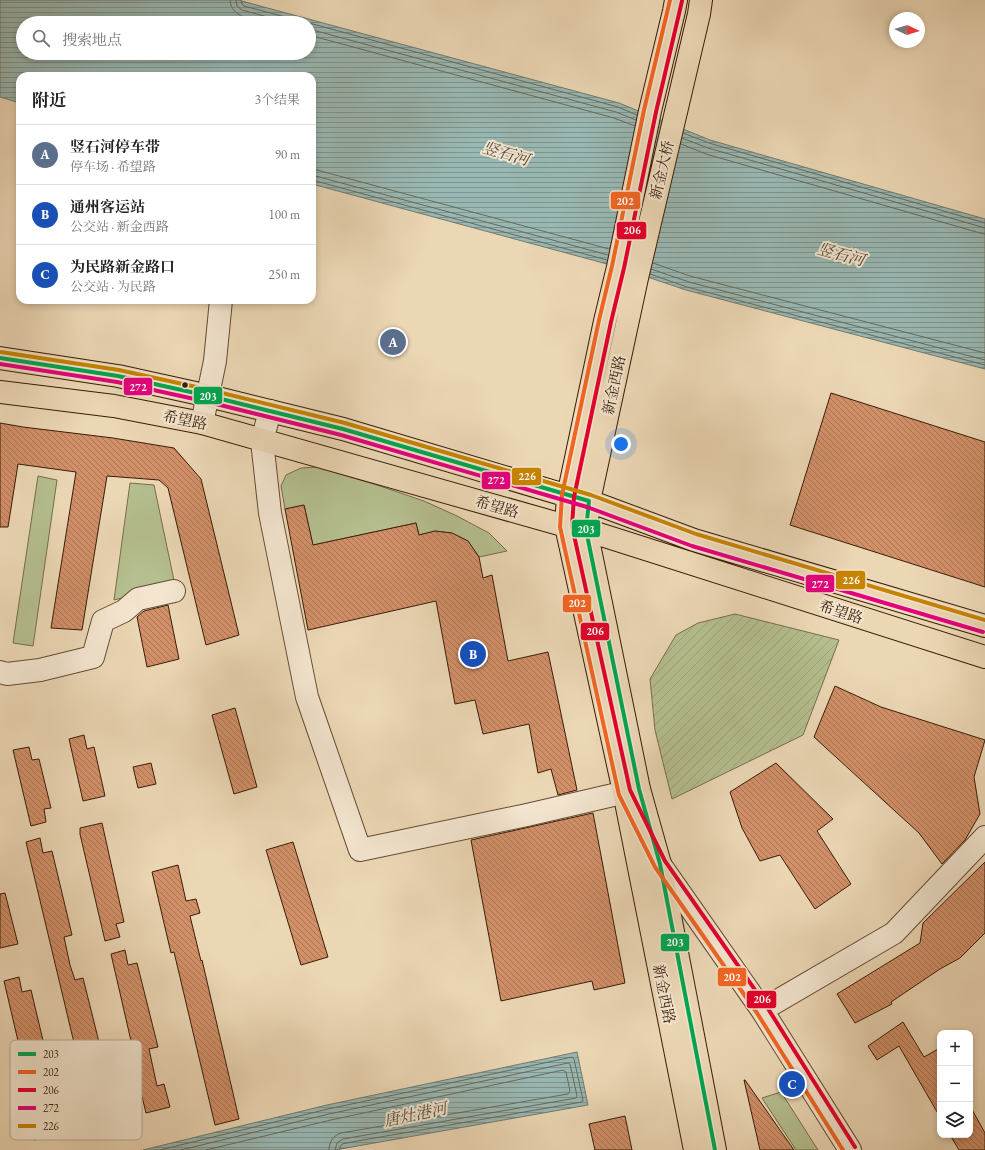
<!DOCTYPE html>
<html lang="zh">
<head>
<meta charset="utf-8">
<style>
  body { margin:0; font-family:"EB Garamond","Noto Serif SC",serif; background:#f6f6f6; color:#222 }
  .controls { position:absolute; right:12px; bottom:12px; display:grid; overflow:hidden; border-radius:8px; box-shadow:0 2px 6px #0003 }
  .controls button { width:36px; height:36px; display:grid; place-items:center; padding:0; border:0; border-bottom:1px solid #e0e0e0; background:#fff; color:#222; font:20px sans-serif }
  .compass { position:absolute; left:889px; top:12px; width:36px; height:36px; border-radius:50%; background:#fff; box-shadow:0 2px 6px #0003; rotate:94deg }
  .you { position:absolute; left:621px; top:444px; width:14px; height:14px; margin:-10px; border:3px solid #fff; border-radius:50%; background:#1a73e8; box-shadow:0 0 0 6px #1a73e833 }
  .badge { display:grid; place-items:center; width:26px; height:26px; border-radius:50%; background:#1a73e8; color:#fff; font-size:13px; font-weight:700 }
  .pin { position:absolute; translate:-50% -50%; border:2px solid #fff; box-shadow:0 1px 4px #0006 }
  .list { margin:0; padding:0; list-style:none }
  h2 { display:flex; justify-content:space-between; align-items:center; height:52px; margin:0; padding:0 16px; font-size:17px }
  h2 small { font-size:13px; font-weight:400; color:#767676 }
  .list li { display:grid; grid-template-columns:26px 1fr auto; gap:12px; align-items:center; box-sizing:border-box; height:60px; padding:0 16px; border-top:1px solid #e0e0e0 }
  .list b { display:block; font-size:15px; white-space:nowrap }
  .list p { margin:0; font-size:13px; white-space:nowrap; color:#767676 }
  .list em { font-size:13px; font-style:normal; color:#767676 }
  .icon { flex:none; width:22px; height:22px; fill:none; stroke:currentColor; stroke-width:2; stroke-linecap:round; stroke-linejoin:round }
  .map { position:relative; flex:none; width:985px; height:1150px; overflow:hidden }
  .search { position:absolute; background:#fff; box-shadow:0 2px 6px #0003; left:16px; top:16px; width:300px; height:44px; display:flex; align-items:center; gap:10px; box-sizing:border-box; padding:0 14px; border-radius:22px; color:#767676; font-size:15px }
  .panel { position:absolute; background:#fff; box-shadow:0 2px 6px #0003; left:16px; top:72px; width:300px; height:232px; border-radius:12px }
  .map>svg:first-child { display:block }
  .grass { fill:#b5bf8f; stroke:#766e4b }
  .garden { fill:url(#garden-furrows); stroke:#766e4b }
  .water { fill:url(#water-rules); stroke:#727a6e; fill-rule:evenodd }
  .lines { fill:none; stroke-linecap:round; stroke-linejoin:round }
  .shore { stroke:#686a5d; stroke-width:1 }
  .building { fill:url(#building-back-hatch); stroke:#381c07 }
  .minor-casing { stroke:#654b32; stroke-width:24 }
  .major-casing { stroke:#381c07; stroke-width:24 }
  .minor { stroke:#f3e5cf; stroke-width:22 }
  .major { stroke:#ecd7b5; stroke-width:22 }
  .bus-1-casing { stroke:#f3e5cf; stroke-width:7 }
  .bus-2-casing { stroke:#f3e5cf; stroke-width:7 }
  .bus-3-casing { stroke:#f3e5cf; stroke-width:7 }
  .bus-4-casing { stroke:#f3e5cf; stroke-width:7 }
  .bus-5-casing { stroke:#f3e5cf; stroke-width:7 }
  .bus-1 { stroke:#00a651; stroke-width:4 }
  .bus-2 { stroke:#f26522; stroke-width:4 }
  .bus-3 { stroke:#e4002b; stroke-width:4 }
  .bus-4 { stroke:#e5007d; stroke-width:4 }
  .bus-5 { stroke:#c78402; stroke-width:4 }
  .bus-dot { fill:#381c07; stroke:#f3e5cf; stroke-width:1.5 }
  .labels { text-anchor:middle; stroke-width:4; stroke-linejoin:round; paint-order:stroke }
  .street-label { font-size:15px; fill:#381c07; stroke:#f3e5cf }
  .water-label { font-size:16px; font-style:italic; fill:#554b3b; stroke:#f3e5cf }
  .key { fill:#f3e5cf; stroke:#bba993; stroke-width:1 }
  .key-label { font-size:11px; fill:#381c07 }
  .line-badge { stroke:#f3e5cf; stroke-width:1.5 }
  .badge-label { font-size:11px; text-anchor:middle; font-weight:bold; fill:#fff }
</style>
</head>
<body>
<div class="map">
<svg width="985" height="1150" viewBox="0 0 985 1150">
  <defs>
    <pattern id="garden-furrows" width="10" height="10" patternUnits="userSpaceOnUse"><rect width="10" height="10" fill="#b5bf8f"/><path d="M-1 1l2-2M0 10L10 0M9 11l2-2" fill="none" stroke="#9ca47a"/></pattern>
    <pattern id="water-rules" width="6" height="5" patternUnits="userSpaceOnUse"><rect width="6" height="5" fill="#99b8b3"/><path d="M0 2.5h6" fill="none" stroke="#7e9590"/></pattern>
    <pattern id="building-back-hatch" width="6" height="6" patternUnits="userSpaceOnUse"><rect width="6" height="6" fill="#d29069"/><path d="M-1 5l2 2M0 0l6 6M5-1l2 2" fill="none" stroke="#ab7554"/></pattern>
  </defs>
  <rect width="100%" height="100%" fill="#ecd7b5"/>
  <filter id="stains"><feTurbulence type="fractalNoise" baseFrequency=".005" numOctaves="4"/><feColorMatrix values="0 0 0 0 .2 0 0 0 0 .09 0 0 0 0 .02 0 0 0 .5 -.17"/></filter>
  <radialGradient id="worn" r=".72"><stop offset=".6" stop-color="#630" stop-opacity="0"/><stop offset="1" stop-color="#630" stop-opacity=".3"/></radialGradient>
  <path class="grass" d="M317,467L377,485L424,501L457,516L489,533L507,551L479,557L468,541L452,533L435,531L419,535L416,523L313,545L304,505L285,509L281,486L286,475L301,468Z
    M38,476L57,480L33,646L13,643Z
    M130,483L154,485L175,585L114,600Z
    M781,1092L818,1150H796L762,1098Z"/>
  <path class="garden" d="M735,614L839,640L803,735L672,799L655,730L650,679L676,635L698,623Z"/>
  <path class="water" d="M0,0H238L619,103L710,140L985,219V369L686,290L618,267L312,184V76H20V103L0,97ZM23,23H309V53H23Z
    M577,1052L588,1105L335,1150H143L327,1105Z"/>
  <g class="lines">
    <path class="shore" d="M230,0C231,18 252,19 266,23
      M236,0L237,6L242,10L289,23
      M241,0L242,4L244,6L308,23
      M309,23L618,107L637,115
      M309,29L616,112L636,120
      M309,35L614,118L635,126
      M683,133L709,143L985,223
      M682,138L708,148L985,228
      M681,144L706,154L980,233L985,234
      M312,169L317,170L609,249
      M312,175L608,255
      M312,180L607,260
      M653,263L690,276L985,353
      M651,269L689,282L985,360
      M650,274L687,287L985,365
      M160,1150L328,1109L572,1057L574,1059L583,1100L582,1102L363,1140L342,1144L340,1147V1150
      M181,1150L329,1114L568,1063L570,1064L577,1096L576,1098L343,1139L337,1143L335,1150
      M206,1150L331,1120L563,1070L566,1072L570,1091L568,1094L341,1133C333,1136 329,1142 329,1150"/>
  </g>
  <path class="building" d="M831,393L985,442V587L790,525Z
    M0,423L23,427L113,438L174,448L201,479L239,635L206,645L168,488L159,480L107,476L82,630L51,628L76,472L18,464L8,527H0Z
    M304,505L313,545L416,523L419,535L435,531L452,533L468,541L479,557L483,578L492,575L508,661L548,652L577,790L558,795L551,769L538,773L529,724L483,734L475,700L455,704L436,601L308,630L285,509Z
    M168,605L179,659L147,667L137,617L144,611Z
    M835,686L881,707L985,740L974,777L980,814L965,840L942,864L919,833L814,737Z
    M235,708L257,787L234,794L212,715Z
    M84,735L87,749L94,747L105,796L83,801L69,739Z
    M29,747L32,760L39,759L51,808L44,809L46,822L31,826L13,750Z
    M151,763L156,784L138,788L133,767Z
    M776,763L833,819L817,831L851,884L815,909L780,855L760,861L742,828L730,792Z
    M593,813L625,983L594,990L592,981L501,1001L471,840Z
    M102,823L124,922L116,924L120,937L105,941L80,834V828Z
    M40,838L43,853L52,851L72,935L64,937L70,965L75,980L83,978L104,1062L95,1064L103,1099L107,1098L113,1121L90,1127L82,1094L86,1093L26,842Z
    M293,842L328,957L301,965L266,850Z
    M985,862V933L960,958L940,969L891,1002L892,1004L855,1023L837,994L920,943L923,923Z
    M178,865L186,901L196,899L200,913L190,916L201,961L202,960L239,1119L215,1125L174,952L171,953L152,872Z
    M5,893L18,944L0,948V894Z
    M125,950L128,965L137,963L158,1047L149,1049L157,1086L164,1084L170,1107L146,1113L138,1080H140L111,954Z
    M19,977L22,992L31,990L51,1074L42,1076L57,1135L34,1140L26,1107L33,1105L4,981Z
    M903,1022L924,1057L940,1048V1117L899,1046L877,1060L868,1046Z
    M744,1080H745L794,1150H760Z
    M970,1106L985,1133V1150H959L950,1135H970Z
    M625,1116L632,1150H595L589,1124Z"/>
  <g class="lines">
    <g class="minor-casing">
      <path id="minor" d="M270,411L262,441L270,513L307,697L360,850L527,815L639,789
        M202,423L215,361L221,300
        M0,672L7,674L40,670L93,657L103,621L124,611L138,599L174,591
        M659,863L762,1010L850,1150
        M762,1010L894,933L985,837"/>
    </g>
    <g class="major-casing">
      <path id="major" d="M676,0L674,11L650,111L618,267L605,321L568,496L566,526L624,792L695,1150
        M701,0L699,14L637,278L589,501L586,530L639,789L660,864L715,1150
        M0,358L118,376L209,396L343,429L568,496
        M0,392L114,406L202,423L566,526
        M589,501L694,540L985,626
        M586,530L985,657"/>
    </g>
    <use href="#minor" class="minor"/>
    <use href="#major" class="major"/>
    <g class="bus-1-casing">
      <path id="bus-1" d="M0,358L118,376L209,396L343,429L589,501L586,530L639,789L660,864L715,1150"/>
    </g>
    <g class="bus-2-casing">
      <path id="bus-2" d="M670,0L644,110L612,266L599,320L562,495L560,527L619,795L655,867L757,1013L843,1150"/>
    </g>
    <g class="bus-3-casing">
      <path id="bus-3" d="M682,1L656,112L624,268L611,322L574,497L572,526L630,790L665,861L767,1007L855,1147"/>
    </g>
    <g class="bus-4-casing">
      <path id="bus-4" d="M0,364L117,382L208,402L341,435L587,507L692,546L983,632"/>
    </g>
    <g class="bus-5-casing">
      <path id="bus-5" d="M1,352L119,370L210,390L345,423L591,495L696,534L985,620"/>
    </g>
    <use href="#bus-1" class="bus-1"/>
    <use href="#bus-2" class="bus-2"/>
    <use href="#bus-3" class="bus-3"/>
    <use href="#bus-4" class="bus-4"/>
    <use href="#bus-5" class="bus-5"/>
  </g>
  <circle class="bus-dot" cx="185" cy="385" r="3.5"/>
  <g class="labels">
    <g class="street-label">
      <text transform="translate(662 170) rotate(-77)" y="5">新金大桥</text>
      <text transform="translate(614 385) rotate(-78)" y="5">新金西路</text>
      <text transform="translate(185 420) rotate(12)" y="5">希望路</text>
      <text transform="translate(497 507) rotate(16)" y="5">希望路</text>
      <text transform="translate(841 612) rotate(18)" y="5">希望路</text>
      <text transform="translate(664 994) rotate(79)" y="5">新金西路</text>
    </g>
    <g class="water-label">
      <text transform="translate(506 153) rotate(16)" y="6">竖石河</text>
      <text transform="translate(841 254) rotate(15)" y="6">竖石河</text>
      <text transform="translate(415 1114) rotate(-12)" y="6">唐灶港河</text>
    </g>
  </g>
  <rect x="10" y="1040" width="132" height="100" rx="6" class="key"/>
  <rect x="18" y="1052" width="18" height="4" fill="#00a651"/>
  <rect x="18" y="1070" width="18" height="4" fill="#f26522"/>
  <rect x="18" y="1088" width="18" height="4" fill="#e4002b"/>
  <rect x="18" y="1106" width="18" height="4" fill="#e5007d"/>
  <rect x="18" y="1124" width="18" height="4" fill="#c78402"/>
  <g class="key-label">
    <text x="43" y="1058">203</text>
    <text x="43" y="1076">202</text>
    <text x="43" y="1094">206</text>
    <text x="43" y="1112">272</text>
    <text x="43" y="1130">226</text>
  </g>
  <g class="line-badge">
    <rect x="610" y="191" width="31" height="19" rx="4" fill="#f26522"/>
    <rect x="616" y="221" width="31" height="19" rx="4" fill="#e4002b"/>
    <rect x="123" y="377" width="30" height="19" rx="4" fill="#e5007d"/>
    <rect x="193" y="386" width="30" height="19" rx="4" fill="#00a651"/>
    <rect x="511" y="467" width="31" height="19" rx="4" fill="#c78402"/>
    <rect x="481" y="471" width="30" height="19" rx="4" fill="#e5007d"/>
    <rect x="571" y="519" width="30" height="19" rx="4" fill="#00a651"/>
    <rect x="835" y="570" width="31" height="20" rx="4" fill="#c78402"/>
    <rect x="805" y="574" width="30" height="19" rx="4" fill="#e5007d"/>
    <rect x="562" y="594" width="30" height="19" rx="4" fill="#f26522"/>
    <rect x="580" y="622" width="30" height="19" rx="4" fill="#e4002b"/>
    <rect x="660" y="933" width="30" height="19" rx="4" fill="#00a651"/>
    <rect x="717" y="967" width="30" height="20" rx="4" fill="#f26522"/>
    <rect x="746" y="990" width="31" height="19" rx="4" fill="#e4002b"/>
  </g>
  <g class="badge-label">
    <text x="625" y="205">202</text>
    <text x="632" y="234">206</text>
    <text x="138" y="391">272</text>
    <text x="208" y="400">203</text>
    <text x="527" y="480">226</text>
    <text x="496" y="484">272</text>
    <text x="586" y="533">203</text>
    <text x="851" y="584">226</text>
    <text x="820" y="588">272</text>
    <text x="577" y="607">202</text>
    <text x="595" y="635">206</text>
    <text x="675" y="946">203</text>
    <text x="732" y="981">202</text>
    <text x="762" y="1003">206</text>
  </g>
  <rect width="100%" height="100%" filter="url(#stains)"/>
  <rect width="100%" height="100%" fill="url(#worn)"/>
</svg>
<div class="controls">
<button>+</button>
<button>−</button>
<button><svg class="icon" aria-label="layers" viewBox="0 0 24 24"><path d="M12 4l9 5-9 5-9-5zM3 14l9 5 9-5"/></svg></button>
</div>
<svg class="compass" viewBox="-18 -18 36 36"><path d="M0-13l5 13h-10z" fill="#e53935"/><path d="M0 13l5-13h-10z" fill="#767676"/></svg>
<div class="you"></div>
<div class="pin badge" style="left:393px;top:342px;background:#5c6f8a">A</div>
<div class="pin badge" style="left:473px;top:654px;background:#1a4fb4">B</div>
<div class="pin badge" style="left:792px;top:1084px;background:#1a4fb4">C</div>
<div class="search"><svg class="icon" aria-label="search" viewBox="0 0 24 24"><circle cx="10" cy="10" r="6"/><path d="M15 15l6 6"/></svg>搜索地点</div>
<section class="panel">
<h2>附近<small>3个结果</small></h2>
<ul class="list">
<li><span class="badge" style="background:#5c6f8a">A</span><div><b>竖石河停车带</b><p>停车场 · 希望路</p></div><em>90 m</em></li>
<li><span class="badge" style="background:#1a4fb4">B</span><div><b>通州客运站</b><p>公交站 · 新金西路</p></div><em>100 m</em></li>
<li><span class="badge" style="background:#1a4fb4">C</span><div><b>为民路新金路口</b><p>公交站 · 为民路</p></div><em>250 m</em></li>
</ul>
</section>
</div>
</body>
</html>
